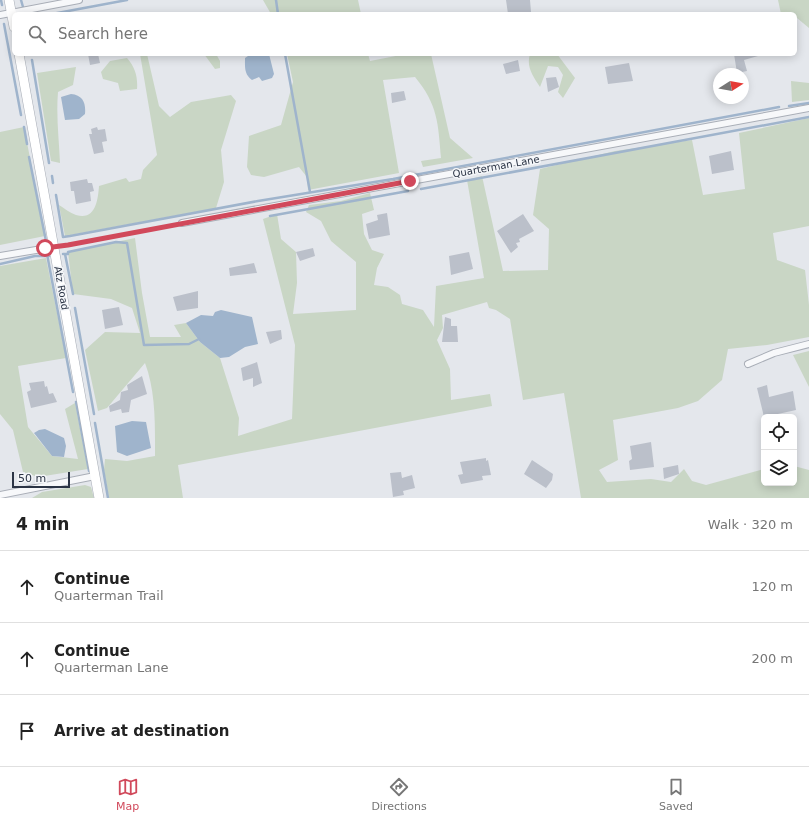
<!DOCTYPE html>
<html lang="en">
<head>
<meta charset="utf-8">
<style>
  body { margin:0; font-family:"DejaVu Sans",sans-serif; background:#f2f2f2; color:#222 }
  .controls { position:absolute; right:12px; bottom:12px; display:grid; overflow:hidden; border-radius:6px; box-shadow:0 2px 10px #0003 }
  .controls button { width:36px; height:36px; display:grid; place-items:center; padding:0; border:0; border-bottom:1px solid #e0e0e0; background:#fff; color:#222; font:20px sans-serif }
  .compass { position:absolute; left:713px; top:68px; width:36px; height:36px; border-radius:50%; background:#fff; box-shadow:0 2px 10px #0003; rotate:79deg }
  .scale { position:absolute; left:12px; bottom:10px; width:58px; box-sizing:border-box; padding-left:4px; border:2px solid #2b3445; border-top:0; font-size:11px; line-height:14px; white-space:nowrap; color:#2b3445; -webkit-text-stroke:3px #f4f6f9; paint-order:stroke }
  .stop { position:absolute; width:12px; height:12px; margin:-9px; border:3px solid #d1495b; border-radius:50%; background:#fff }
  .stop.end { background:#d1495b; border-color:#fff; box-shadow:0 1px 4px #0008 }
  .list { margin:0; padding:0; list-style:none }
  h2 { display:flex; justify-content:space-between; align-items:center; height:52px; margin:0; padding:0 16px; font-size:17px }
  h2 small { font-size:13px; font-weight:400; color:#767676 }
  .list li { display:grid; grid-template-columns:26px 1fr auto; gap:12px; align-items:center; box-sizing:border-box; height:72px; padding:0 16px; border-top:1px solid #e0e0e0 }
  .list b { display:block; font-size:15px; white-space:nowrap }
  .list p { margin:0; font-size:13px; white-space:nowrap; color:#767676 }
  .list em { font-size:13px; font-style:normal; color:#767676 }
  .icon { flex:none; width:22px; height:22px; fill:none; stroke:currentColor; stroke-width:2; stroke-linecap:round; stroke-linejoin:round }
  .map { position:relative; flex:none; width:809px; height:498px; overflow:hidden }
  .search { position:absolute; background:#fff; box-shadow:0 2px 10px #0003; left:12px; right:12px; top:12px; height:44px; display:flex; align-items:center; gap:10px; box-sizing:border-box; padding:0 14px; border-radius:6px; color:#767676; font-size:15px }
  .sheet { height:268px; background:#fff }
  nav { display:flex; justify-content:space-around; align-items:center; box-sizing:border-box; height:56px; border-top:1px solid #e0e0e0; background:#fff; font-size:11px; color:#767676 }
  nav a { display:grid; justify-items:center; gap:2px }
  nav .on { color:#d1495b }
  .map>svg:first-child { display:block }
  .green { fill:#c9d6c5 }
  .water { fill:#9fb4cc }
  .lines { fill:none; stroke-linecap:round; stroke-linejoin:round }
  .stream { stroke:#9fb4cc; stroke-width:2.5 }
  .building { fill:#bbc0ca }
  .street-casing { stroke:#a9aeb7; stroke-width:8 }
  .secondary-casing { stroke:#a9aeb7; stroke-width:10 }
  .path { stroke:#c2c5cb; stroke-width:1.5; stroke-dasharray:3 3; stroke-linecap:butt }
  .street { stroke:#f7f8fa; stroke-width:6 }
  .secondary { stroke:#fff; stroke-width:9 }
  .route { stroke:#d1495b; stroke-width:5 }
  .labels { text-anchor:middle; stroke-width:3; stroke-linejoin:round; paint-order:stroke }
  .street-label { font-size:10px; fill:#2b3445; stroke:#f4f6f9 }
</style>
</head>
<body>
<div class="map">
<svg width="809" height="498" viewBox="0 0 809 498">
  <rect width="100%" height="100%" fill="#e4e7ec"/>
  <path class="green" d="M263,0H358L361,14H271Z
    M778,0H809V28L797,18L795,21V14H781Z
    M140,54H147L159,106L170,117L191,102L231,95L236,101L221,150L224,182L216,208L65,236L59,205C64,208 70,213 76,215C96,221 98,199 99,186L126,178L129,182L141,179L143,170L157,155Z
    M204,54H216L220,61V68L215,69Z
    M287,54H368L370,61L406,54H431L450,138L473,158L423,167L421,161L441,158C438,123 438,105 415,77L383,80L399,173L308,190L307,177L299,167L264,177L251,175L247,167L249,136L281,125L293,82Z
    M530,54H557L575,78L563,98L558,92L563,75L558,67L548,66L540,87C533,76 526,67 530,54Z
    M127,58C135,67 138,77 137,89L120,91L118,83L103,79L101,72L110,61Z
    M76,67L73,85L58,92C56,116 59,139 60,163L51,161L37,73Z
    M791,81L809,83V100L792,102Z
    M809,118V226L773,233L777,260L805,270L809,305V337L767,345L728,349L722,380L698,401L678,408L613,420L618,460L599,470L607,482L651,479L671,482L684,469L692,481L706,485L764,469V483H794V466L809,470V498H581L564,393L523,400L510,319L496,310L489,308L487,302L442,315L443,328L437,340L450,369L451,400L490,394L492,406L178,465L183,498H109L104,470L105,459L127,461L155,456C155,426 156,392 145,363L107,408L98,411L85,350L105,332L140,333L132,308L111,299L73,294L68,252L135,238L142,293L150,337H181L174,325L186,323L200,342L220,358L239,418L238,436L292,419L295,345L263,219L277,214L281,239L296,252L297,283L293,314L356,310V262L331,241L321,221L306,212L309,205L341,201L370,193L374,210L362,214L364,234L372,250L384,254L377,268L374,285L388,287L400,295L402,304L423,310L434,327L436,286L484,278L467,180L482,176L503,271L548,270L549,229L533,215L540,169L615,151L692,140L703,195L745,189L739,133Z
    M24,127L45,236L0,245V132Z
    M46,258L66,358L18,366L28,427L52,456L78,459L65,409L75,403L88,469L38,477L23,472L13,430L0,414V266Z
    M809,351V387L793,355Z
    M85,485L91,487L94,498H32L42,492Z"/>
  <path class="water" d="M251,54H269L274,74L272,78L262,81L259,77L252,80C244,74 245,67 245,58Z
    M71,94C83,95 86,103 85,114L79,119L65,120L61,97Z
    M221,310L252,317L258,344L245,347L229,357L220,358L200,342L186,323L201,315L213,316L215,312Z
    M132,421L146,422L151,448L127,456L117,452L115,426Z
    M45,429L64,438L66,446L64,457L52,456L34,433L39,430Z"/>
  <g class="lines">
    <path class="stream" d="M1,0L2,5
      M21,0L23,7
      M276,0L278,14
      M52,14L127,0
      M4,24L21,115
      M285,54L310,192
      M32,60L49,163
      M789,106L809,103
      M24,127L27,144
      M29,157L46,241
      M52,176L53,183
      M421,189L809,117
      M56,195L63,237L70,236L258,201L393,179L779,107
      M270,216L408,191
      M47,254L73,392
      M63,254H68V252L116,242L127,243L144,345L189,344L199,339
      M65,254L73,294
      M0,264L35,256H49
      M75,308L94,414
      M76,402L89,471
      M95,423L108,498"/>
  </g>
  <path class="building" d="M506,0H530L531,12L508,14Z
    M88,54H98L100,63L90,65Z
    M734,54H758V56L744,60L747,71L737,73Z
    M518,60L520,71L506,74L503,64Z
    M629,63L633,81L608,84L605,67Z
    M556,77L559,87L548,92L546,78Z
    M404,91L406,100L392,103L391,93Z
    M97,127L98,130L105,129L107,141L102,142L104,152L94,154L89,134H92L91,129Z
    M731,151L734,170L712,174L709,156Z
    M87,179L88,183H92L94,191L90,192L91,201L76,204L74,191H71L70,182Z
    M387,213L390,235L369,239L366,224L378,220L377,215Z
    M523,214L534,231L519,239L520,242L516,243L518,247L511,253L497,231Z
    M313,248L315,256L300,261L296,252Z
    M469,252L473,269L451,275L449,256Z
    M254,263L257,273L230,276L229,268Z
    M198,291V308L177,311L173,297Z
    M119,307L123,325L105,329L102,310Z
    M445,317L451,319V326H457L458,342H442Z
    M281,330L282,339L270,344L266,332Z
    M257,362L262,383L253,387V378L243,381L241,368Z
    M142,376L147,394L131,400L129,412L122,413L121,409L110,412L109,406L120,400L121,392L128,390L127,385Z
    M44,381L45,387L47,386L49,394L53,393L57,402L31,408L27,392L31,390L29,383Z
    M767,385L769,397L793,391L796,410L764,417L757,388Z
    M651,442L654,467L630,470L629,461L632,459L630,446Z
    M486,458V461L488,460L491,475L482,476L483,480L461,484L458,475L463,474L460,462Z
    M532,460L553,474L552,480L546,488L524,474Z
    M678,465L679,474L664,479L663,468Z
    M401,472L402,478L412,475L415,488L403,491L404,495L393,497L390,473Z"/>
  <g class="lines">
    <g class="street-casing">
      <path id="street" d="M0,15L79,0
        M182,223L809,108
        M0,256L54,247
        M748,364L774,353L809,344
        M0,495L95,476"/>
    </g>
    <g class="secondary-casing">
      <path id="secondary" d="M9,0L14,27
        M19,54L99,498"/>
    </g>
    <path class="path" d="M62,246L177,224"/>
    <use href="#street" class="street"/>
    <use href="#secondary" class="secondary"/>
  </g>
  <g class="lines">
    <path class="route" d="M45,248L68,245L410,181"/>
  </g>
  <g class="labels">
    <g class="street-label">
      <text transform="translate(496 166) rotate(-10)" y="4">Quarterman Lane</text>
      <text transform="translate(62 288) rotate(80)" y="4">Atz Road</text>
    </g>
  </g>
</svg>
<div class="controls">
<button><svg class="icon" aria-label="locate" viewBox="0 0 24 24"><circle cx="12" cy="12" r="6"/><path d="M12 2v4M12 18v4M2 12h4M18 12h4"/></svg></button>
<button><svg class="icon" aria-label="layers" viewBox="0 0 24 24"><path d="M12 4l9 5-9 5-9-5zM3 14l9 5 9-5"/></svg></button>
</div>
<svg class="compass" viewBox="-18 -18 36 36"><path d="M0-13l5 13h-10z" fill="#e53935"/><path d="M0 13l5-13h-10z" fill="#767676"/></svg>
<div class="scale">50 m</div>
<div class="stop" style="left:45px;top:248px"></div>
<div class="stop end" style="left:410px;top:181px"></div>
<div class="search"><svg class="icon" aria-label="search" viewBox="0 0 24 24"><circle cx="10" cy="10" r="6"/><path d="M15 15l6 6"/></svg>Search here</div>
</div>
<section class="sheet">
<h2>4 min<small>Walk · 320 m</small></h2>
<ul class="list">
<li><svg class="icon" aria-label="ahead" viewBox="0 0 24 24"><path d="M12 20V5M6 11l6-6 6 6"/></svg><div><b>Continue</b><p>Quarterman Trail</p></div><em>120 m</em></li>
<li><svg class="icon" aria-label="ahead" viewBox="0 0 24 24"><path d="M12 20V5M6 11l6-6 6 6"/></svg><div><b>Continue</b><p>Quarterman Lane</p></div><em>200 m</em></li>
<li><svg class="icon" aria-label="arrive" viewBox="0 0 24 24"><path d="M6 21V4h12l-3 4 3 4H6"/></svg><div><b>Arrive at destination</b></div></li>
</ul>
</section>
<nav>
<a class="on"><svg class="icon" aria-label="map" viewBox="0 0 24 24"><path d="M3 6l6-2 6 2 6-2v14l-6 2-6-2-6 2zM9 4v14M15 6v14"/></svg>Map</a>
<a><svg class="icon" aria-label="directions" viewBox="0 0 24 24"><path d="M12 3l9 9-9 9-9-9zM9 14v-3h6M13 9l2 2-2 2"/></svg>Directions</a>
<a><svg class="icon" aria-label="saved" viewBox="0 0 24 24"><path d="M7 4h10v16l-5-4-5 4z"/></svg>Saved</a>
</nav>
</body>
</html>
